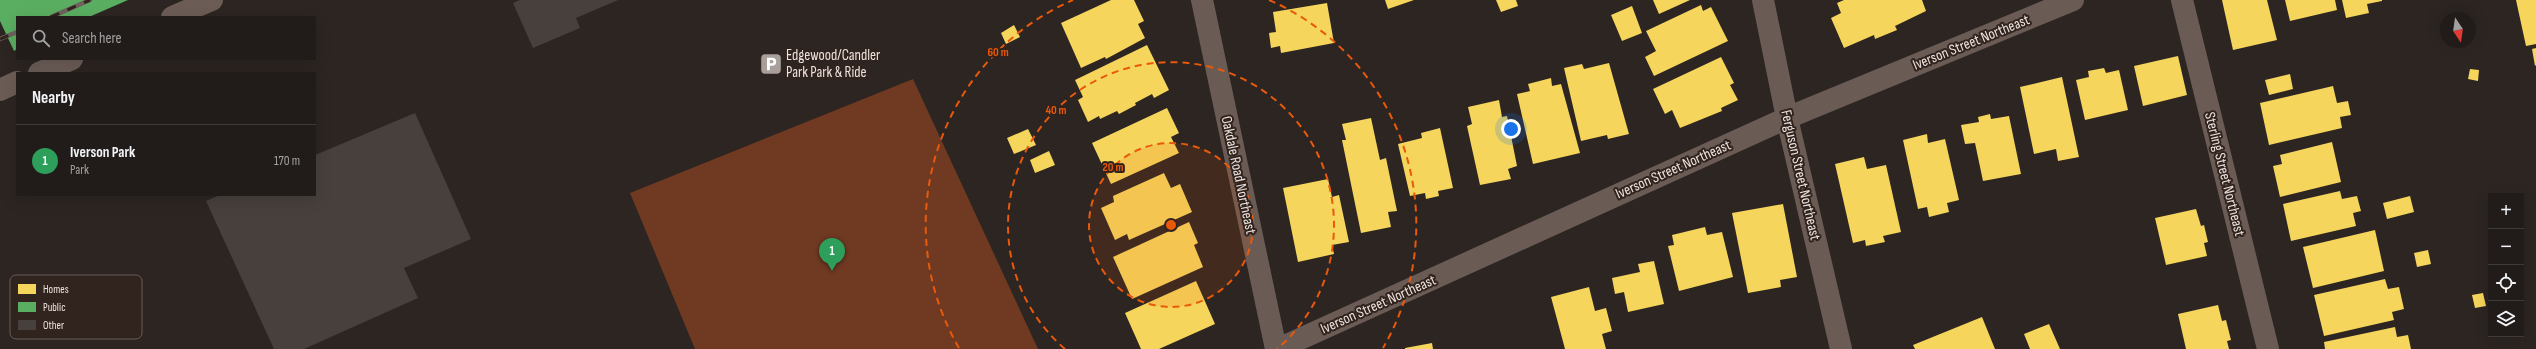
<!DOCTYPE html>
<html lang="en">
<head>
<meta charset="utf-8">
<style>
  body { margin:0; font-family:"Sofia Sans Condensed",sans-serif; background:#292523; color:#f1f3f6 }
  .controls { position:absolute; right:12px; bottom:12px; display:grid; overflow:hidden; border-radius:0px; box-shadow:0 4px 16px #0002 }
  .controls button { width:36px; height:36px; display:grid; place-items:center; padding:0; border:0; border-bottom:1px solid #3e3a39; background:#211c1a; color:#f1f3f6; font:20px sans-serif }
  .compass { position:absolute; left:2440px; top:12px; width:36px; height:36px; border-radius:50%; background:#211c1a; box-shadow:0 4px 16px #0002; rotate:167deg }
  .you { position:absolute; left:1511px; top:129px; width:14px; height:14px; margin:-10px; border:3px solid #fff; border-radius:50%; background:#1a73e8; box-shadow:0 0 0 6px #1a73e833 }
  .badge { display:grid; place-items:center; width:26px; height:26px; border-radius:50%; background:#2563eb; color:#fff; font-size:13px; font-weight:700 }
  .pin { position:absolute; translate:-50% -33px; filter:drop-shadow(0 1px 2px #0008) }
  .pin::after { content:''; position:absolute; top:21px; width:14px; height:12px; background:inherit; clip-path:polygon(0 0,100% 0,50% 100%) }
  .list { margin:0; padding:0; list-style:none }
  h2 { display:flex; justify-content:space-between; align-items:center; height:52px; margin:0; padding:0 16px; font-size:17px }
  h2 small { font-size:13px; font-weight:400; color:#a2a1a2 }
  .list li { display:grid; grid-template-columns:26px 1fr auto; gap:12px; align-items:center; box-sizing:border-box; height:72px; padding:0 16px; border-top:1px solid #3e3a39 }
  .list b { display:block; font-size:15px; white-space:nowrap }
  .list p { margin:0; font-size:13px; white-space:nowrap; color:#a2a1a2 }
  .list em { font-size:13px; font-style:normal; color:#a2a1a2 }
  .icon { flex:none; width:22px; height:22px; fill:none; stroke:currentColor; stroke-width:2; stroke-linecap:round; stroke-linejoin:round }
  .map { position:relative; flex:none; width:2536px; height:349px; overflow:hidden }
  .search { position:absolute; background:#211c1a; box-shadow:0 4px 16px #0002; left:16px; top:16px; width:300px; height:44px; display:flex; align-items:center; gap:10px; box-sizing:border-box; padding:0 14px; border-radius:0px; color:#a2a1a2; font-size:15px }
  .panel { position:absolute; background:#211c1a; box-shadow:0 4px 16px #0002; left:16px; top:72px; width:300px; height:124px; border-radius:0px }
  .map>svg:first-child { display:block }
  .green { fill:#6f3922 }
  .homes { fill:#f6d55c }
  .public { fill:#5aae61 }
  .building { fill:#47403d }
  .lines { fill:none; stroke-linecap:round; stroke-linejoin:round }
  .minor { stroke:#6a5b55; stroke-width:22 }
  .major { stroke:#6b5c56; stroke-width:22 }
  .rail-casing { stroke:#6d615d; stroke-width:4.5 }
  .rail { stroke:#31231d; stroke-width:3; stroke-dasharray:9; stroke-linecap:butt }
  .ring { fill:none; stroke:#e8590c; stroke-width:2; stroke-dasharray:7 5 }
  .labels { text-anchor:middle; stroke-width:4; stroke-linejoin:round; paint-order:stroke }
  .street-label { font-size:15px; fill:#ece2de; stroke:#31231d }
  .poi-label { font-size:15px; fill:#ece2de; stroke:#31231d; text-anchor:start }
  .key { fill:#31231d; stroke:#695c57; stroke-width:1 }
  .key-label { font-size:11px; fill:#ece2de }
  .centre { fill:#e8590c; stroke:#31231d; stroke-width:2 }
  .ring-label { font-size:12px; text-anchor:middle; font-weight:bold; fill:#e8590c; stroke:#31231d; stroke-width:4; stroke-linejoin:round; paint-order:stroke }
</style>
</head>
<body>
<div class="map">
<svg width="2536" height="349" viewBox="0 0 2536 349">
  <rect width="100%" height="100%" fill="#2c2522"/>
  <path class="green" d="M913,79L1038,349H695L630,193Z"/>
  <path class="homes" d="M1111,0H1134L1144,21L1138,24L1145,38L1106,59L1105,57L1081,68L1061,23Z
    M1385,0H1414L1388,9Z
    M1496,0H1516L1518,6L1501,12Z
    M1653,0H1690L1659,14Z
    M1844,0H1922L1926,11L1895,26L1897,30L1875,39L1874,35L1844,48L1831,18L1841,13L1837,3Z
    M2222,0H2267L2277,40L2233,50Z
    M2285,0H2335L2337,10L2290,21Z
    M2342,0H2382V1L2367,4L2369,13L2346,18Z
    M2516,0H2536V44L2526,46Z
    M1327,3L1334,43L1281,53L1280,46L1271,48L1269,33L1276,32L1273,12Z
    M1701,5L1703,11L1711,7L1728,41L1654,76L1645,57L1656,51L1646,31Z
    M1632,6L1642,33L1622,41L1611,15Z
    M1014,25L1020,37L1006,44L1001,33Z
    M1147,45L1169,90L1154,98L1152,94L1135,103L1136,105L1119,114L1117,111L1100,119L1099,116L1088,122L1078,100L1083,97L1075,80Z
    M2536,48V65L2535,66L2532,49Z
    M2178,56L2187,95L2143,106L2134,66Z
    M1721,57L1734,83L1730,85L1738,100L1721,108L1722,111L1680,128L1672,110L1665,114L1653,89Z
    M1609,63L1629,134L1608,139L1607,135L1581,141L1564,68L1582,64L1584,69Z
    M2104,68L2106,73L2119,70L2128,110L2085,120L2076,80L2089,77L2088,71Z
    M2470,69L2479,70L2478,81L2468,79Z
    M2290,74L2293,89L2269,95L2265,80Z
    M2062,77L2079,157L2058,161L2056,149L2034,154L2020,87Z
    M1551,78L1552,86L1561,84L1580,153L1533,164L1517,94L1530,91L1528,84Z
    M2333,86L2337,103L2348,101L2351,115L2340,117L2342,128L2269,145L2260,103Z
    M1499,100L1502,117L1507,116L1517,166L1508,169L1511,179L1480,185L1467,126L1472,124L1468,107Z
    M1167,108L1179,133L1171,137L1179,153L1111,184L1092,143Z
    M1990,114L1991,119L2009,116L2021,174L1983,181L1975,143L1965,144L1961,125L1979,122L1978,117Z
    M1371,118L1380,160L1386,158L1397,211L1388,212L1391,227L1361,233L1342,140H1346L1342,124Z
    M1440,128L1453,188L1438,191L1439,196L1426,199L1425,193L1410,196L1398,144L1422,138L1421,133Z
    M1028,129L1036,145L1014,154L1007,138Z
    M1927,134L1928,143L1945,139L1959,200L1947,203L1949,212L1929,217L1927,207L1918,209L1903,140Z
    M2332,142L2341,182L2280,197L2273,166L2282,164L2280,155Z
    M1049,151L1055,165L1035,173L1030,160Z
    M1864,157L1867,169L1886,165L1901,232L1883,236L1885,242L1866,246L1865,240L1853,243L1835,164Z
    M1164,173L1171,188L1180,184L1192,212L1129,240L1127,234L1115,240L1101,208L1114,202L1113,196Z
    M1328,179L1332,197L1339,195L1349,242L1332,245L1334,254L1298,262L1283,188Z
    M2340,191L2342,199L2357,196L2361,211L2353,213L2356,226L2291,241L2283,204Z
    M2410,196L2414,212L2387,219L2383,203Z
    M1783,204L1797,277L1780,280L1781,287L1748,293L1732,213Z
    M2196,209L2201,226L2204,225L2208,242L2204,243L2207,256L2166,265L2155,218Z
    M1189,222L1198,243L1194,245L1203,267L1132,299L1113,257Z
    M1705,227L1707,235L1722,232L1733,277L1679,291L1668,246L1674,245L1672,235Z
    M2375,230L2384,271L2313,288L2303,247Z
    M2428,250L2431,264L2417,267L2414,253Z
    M1654,261L1664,304L1628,312L1624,292L1615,294L1612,278L1640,272L1638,264Z
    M2385,279L2388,289L2399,287L2404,309L2392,312L2394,320L2324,336L2314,295Z
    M1196,281L1215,324L1159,349H1141L1125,313Z
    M1589,287L1595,311L1606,308L1612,331L1602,334L1606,349H1565L1551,297Z
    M2483,293L2486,306L2475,308L2472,295Z
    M2218,305L2222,321L2226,320L2231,340L2227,341L2229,349H2186L2178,314Z
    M1982,317L1995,349H1915L1913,345Z
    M2049,324L2060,349H2030L2024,334Z
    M2395,327L2397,337L2408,335L2411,349H2325L2324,342Z
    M1432,343L1433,349H1405V348Z"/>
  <path class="public" d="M0,0H128L89,17H17V49L14,51L0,21Z"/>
  <path class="building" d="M520,0H618L576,18L580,28L533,48L513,3Z
    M415,113L471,239L404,268L418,298L304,349H274L206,201L220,195H315V155Z"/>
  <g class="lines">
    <path class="minor" d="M1202,0L1276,349
      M1763,0L1787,118L1841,349
      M2182,0L2268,349
      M1278,349L1787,118L2073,0"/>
    <path class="major" d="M172,17L212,0
      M39,73L72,59
      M0,90L17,82"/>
    <g class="rail-casing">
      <path id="rail" d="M51,17L90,0
        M0,39L17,32"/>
    </g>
    <use href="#rail" class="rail"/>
  </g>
  <circle cx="1171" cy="225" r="82" fill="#e8590c" fill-opacity=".12"/>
  <g class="ring">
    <circle cx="1171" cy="225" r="82"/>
    <path d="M1065 349A163 163 0 1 1 1277 349"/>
    <path d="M959 348A245 245 0 0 1 1073 0M1269 0A245 245 0 0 1 1383 348"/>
  </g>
  <defs>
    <g id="parking-square" transform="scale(1.15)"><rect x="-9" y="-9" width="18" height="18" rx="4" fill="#a9a09c" stroke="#31231d"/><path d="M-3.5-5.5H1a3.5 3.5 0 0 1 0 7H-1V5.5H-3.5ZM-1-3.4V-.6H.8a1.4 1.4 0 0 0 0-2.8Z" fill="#fff"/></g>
  </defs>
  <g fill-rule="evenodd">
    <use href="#parking-square" x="771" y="64"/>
  </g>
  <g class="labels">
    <g class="street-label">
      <text transform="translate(1971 42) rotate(-22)" y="5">Iverson Street Northeast</text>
      <text transform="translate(1673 169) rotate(-24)" y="5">Iverson Street Northeast</text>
      <text transform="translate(2225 174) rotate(76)" y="5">Sterling Street Northeast</text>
      <text transform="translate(1239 175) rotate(78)" y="5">Oakdale Road Northeast</text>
      <text transform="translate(1801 175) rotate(77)" y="5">Ferguson Street Northeast</text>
      <text transform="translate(1378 304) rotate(-24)" y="5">Iverson Street Northeast</text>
    </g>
    <g class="poi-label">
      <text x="786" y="60">Edgewood/Candler<tspan x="786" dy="17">Park Park &amp; Ride</tspan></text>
    </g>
  </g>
  <rect x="10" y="275" width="132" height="64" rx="6" class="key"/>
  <rect x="18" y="284" width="18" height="10" fill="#f6d55c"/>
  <rect x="18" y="302" width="18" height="10" fill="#5aae61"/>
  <rect x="18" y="320" width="18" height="10" fill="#47403d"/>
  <g class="key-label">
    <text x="43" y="293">Homes</text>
    <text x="43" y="311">Public</text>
    <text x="43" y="329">Other</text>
  </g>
  <circle cx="1171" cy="225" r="6" class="centre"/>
  <g class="ring-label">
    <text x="998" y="56">60 m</text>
    <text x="1056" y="114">40 m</text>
    <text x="1113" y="171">20 m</text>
  </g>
</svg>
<div class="controls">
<button>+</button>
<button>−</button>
<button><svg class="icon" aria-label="locate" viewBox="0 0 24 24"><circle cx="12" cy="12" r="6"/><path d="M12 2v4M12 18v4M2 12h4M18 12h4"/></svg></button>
<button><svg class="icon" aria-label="layers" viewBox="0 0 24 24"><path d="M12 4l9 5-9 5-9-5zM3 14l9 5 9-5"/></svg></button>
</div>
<svg class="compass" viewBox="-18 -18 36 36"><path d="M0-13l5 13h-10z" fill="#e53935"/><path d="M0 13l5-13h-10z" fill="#a2a1a2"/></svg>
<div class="you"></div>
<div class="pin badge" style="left:832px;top:271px;background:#2e9e5b">1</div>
<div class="search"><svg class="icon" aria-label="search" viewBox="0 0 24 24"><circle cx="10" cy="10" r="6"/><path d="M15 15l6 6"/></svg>Search here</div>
<section class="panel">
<h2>Nearby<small></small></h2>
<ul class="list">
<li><span class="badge" style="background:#2e9e5b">1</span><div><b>Iverson Park</b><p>Park</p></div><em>170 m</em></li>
</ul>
</section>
</div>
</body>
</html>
